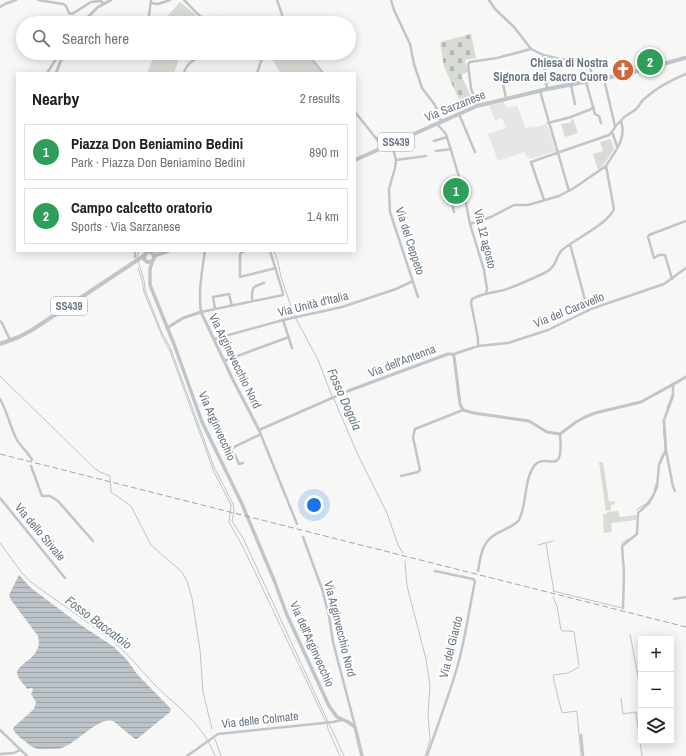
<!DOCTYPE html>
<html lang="en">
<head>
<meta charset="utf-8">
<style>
  body { margin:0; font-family:"Archivo Narrow",sans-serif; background:#f2f2f2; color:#202124 }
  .controls { position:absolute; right:12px; bottom:12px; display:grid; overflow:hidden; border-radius:0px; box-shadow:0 2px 10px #0003 }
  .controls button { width:36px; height:36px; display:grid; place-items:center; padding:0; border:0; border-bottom:1px solid #e0e0e0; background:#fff; color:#202124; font:20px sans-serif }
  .you { position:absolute; left:314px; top:505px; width:14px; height:14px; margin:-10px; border:3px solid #fff; border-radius:50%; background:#1a73e8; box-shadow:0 0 0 6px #1a73e833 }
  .badge { display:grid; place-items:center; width:26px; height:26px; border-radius:50%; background:#d2663b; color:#fff; font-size:13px; font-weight:700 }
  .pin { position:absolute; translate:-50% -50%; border:2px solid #fff; box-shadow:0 1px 4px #0006 }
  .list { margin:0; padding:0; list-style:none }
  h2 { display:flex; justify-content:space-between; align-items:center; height:52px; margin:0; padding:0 16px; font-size:17px }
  h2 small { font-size:13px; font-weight:400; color:#757577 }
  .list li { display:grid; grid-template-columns:26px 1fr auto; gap:12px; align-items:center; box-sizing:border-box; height:56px; margin:0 8px 8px; padding:0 8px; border:1px solid #e0e0e0; border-radius:0px }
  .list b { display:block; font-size:15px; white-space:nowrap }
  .list p { margin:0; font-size:13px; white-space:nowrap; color:#757577 }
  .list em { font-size:13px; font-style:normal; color:#757577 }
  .icon { flex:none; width:22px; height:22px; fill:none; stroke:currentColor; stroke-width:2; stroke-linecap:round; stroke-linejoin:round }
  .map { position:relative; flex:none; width:686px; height:756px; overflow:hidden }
  .search { position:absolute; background:#fff; box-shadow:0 2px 10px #0003; left:16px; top:16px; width:340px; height:44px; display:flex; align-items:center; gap:10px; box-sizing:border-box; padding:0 14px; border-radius:22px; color:#757577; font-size:15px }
  .panel { position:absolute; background:#fff; box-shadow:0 2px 10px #0003; left:16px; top:72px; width:340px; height:180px; border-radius:0px }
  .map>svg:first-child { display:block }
  .built { fill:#e5e6e5 }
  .green { fill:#d7dcd4 }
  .cemetery { fill:url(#cemetery-stones) }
  .water { fill:url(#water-rules) }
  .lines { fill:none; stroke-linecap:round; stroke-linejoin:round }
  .stream { stroke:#bcc4ca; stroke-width:1 }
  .minor { stroke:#c1c4c8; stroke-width:2.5 }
  .tertiary { stroke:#c1c4c8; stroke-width:3 }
  .secondary { stroke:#c0c5cb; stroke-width:3.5 }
  .primary { stroke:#c0c5cb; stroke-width:4 }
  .rail { stroke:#a1a6ac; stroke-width:1; stroke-dasharray:6 3; stroke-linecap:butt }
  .labels { text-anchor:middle; stroke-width:4; stroke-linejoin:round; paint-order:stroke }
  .shield { fill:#fff; stroke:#969fa8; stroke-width:1 }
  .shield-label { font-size:11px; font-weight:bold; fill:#697683 }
  .poi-label { font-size:12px; font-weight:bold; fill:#697683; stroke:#fff; text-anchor:end }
  .street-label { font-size:12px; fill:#697683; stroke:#fff }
  .water-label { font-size:13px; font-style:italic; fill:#65777f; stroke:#fff }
</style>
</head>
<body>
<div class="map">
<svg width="686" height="756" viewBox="0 0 686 756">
  <defs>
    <pattern id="cemetery-stones" width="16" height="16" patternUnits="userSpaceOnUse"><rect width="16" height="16" fill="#d7dcd4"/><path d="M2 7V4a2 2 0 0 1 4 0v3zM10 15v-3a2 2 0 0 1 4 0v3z" fill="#b2b7b1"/></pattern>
    <pattern id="water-rules" width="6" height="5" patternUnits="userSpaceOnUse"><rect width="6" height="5" fill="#bcc4ca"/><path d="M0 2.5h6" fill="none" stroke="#9da4a9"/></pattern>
  </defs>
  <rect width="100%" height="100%" fill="#f7f7f5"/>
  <path class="built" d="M503,101L506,107L517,106L526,128L532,126L533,128L547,124L556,151L530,159L527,157L524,152L498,161L488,134L506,128L502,118L495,121L489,105Z"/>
  <path class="green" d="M180,2L196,15L189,23H161Z
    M155,53H181L174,73H147Z
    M269,53H306L321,73H280Z
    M653,57L656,63L646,66L644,60Z
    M573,119L578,133L565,137L561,124L572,122L571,120Z
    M610,139L611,140L614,149L604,164L598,170L593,154L603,151L600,142Z
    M459,184L461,195L454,197L451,187L449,186Z
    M599,462H603L609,502L615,501V504L611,505V510L606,511Z
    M618,511L620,517L636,515V520L611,523L612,532L604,533L603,514H607V512Z"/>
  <path class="cemetery" d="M471,34L476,58L465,60L467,72L461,75L474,103L463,108L444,67L440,42Z"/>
  <path class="water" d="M19,575L31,588L75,621L114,647L127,660L137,674L171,709L170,712L137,739H135L113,721C98,717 78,742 64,747C60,749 54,749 49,749C39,750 33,749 26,742C21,738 15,734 13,729L15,726L34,709L36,702L31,694L33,690L32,688L27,689C25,685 17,678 17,673C18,662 44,658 38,636L11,600L9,595Z"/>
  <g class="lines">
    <path class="stream" d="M274,251L278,262L281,277L294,315L318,360L332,396
      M137,258L139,251
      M138,261L144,280L145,290L162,333L170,347L214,467L233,504L234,511L232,521L243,538L344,756
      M138,268L142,280L144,292L162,336L170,351L214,472L231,505L229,522L243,547L327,724L328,729L340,756
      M0,376L94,468L100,472L110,476L111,492L131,506L151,545L182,572L187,581L192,598L200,650L203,692L212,729
      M334,399L358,455L387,513L398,545L403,553
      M667,408L672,395
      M663,421L665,451
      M658,465L663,453
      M654,490L656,484
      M636,510L647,503L651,497
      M0,543L22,573L32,583L111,639C127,653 140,669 154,684C179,709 202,722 215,756
      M546,543L554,592
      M622,543L629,539
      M538,545L553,541
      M405,561L407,586L426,659L430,686L428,714L430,740L425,756
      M553,591L622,608
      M553,597L557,606L561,630L562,631H571L574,632L579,665
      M630,634L641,692
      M579,667L568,673L554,675L553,677L562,713L576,711L577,712L581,756
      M621,698L623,714L635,712L636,714L642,756
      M636,713L641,714
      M215,739L221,756"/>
    <path class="minor" d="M38,0L63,4L66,6L69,13L72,14L91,2L101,1L103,3
      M184,0C189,4 197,15 202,17C210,20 219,15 228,18C230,19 233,21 236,23
      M277,0L285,23
      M391,0L394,10L410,44L414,64L422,88L435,105L441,121
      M489,0L495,9L514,27L531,49
      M151,3L158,4L170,0
      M0,7L5,4L16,0
      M148,23L151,0
      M293,23L295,18
      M307,53L323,73
      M543,55L547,89
      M47,73L60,53
      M184,73C186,63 196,59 204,53
      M257,73L264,53
      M500,75L501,79H502L506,98
      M604,79L615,126
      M586,82L595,114L599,116L601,123
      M571,85L575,104
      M540,91L569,191
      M477,106L471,88L468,64L470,62L497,58L531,49L543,55L560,59L589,62L593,80
      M355,112L383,147
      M459,114L475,152
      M548,123L571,117L594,108
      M437,124L446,134L464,193L470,224L484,270L487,289L486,293
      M612,132L617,146
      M434,141L447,137
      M392,144L396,160L395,168L389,189L390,212L418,297
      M436,151L451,149
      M396,160L426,156
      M448,186L451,199L465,196
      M451,199L454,212
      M544,200L531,162L609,135C615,130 614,125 621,121
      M470,224L491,217L514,205H528L559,196L574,188L606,166
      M570,244L588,311
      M135,251V257
      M205,251C202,271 198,292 201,312L283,295V293L270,251
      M244,251L240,254V277L276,268
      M672,279L665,255H659L654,258L648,237L649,235L686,221
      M252,301C252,288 251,287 264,283
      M215,309L213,297L229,294L232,306
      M283,320L292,348
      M0,321L2,323L10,340
      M214,339L283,320L342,307L396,289L413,281
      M478,346V338L471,303L472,299C482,293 493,293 504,290C516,286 527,281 538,276C543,274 550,271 553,266C557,261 557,255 562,250C575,239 608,224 614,209L606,166C615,151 627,139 621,121C624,115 631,114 636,109C639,107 640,103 643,100C655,89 671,80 686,74
      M454,354L478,346L508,343L548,330L591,309L664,284L686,268
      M224,361L289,337
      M0,399C8,413 10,427 17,440C21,447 29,453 32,460
      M259,430L297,524
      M666,450L673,487L675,491
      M243,463L239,464L232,448L261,434
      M31,466L42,496H50L58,501L93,541
      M401,476L418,472L420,470L413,437L415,429L463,410
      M0,498L65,578
      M303,537L322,589L329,616L333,642L355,726
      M478,571C481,551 483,538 504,530C509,527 515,525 519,520C527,504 524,480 534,466C547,450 564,481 560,434
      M674,599L686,597
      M623,608L624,573L622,546L637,534L638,513L649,503L653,496L657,487L659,465L666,450L664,420L673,396V384
      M0,730L27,756
      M581,735L583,756
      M0,754L14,753L20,750
      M187,756L218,734L333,722L342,720
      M427,756C437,727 448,698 457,668C465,640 469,610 475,581L473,579L435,571"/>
    <path class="tertiary" d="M82,23L98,7L111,0
      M56,73L64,53
      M146,251L147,253
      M149,251L152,253
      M167,328L183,318L201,312L233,380L259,430L348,391L448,354H452L454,356L460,404L463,410L474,413L529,421L547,432L560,434L576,422L585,417L595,413L641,402L686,377"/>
    <path class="secondary" d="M153,260L150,269V285L174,344L202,422L242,504L274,580L287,615L329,706L337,717L348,722L355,727L362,756"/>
    <path class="primary" d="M355,160L477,106L547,89L622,75L685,58
      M144 257a5 5 0 1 1 10 0a5 5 0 1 1-10 0Z
      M153,254L156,255L168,251
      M0,344L19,337L32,330L145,255"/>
    <path class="rail" d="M0,454L686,627"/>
  </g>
  <defs>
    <g id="church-disc" transform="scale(1.15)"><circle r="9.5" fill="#d2663b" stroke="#fff"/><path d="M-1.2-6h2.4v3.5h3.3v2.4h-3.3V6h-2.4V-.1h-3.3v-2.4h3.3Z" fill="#fff"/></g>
  </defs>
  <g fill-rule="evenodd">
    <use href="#church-disc" x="623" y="70"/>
  </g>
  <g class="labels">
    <g class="shield">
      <rect x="378" y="133" width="36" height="18" rx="3"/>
      <rect x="51" y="297" width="36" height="18" rx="3"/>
    </g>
    <g class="shield-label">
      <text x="396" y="146">SS439</text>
      <text x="69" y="310">SS439</text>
    </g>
    <g class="poi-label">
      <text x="608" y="67">Chiesa di Nostra<tspan x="608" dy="14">Signora del Sacro Cuore</tspan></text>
    </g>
    <g class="street-label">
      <text transform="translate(455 106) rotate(-22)" y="4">Via Sarzanese</text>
      <text transform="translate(485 239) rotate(76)" y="4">Via 12 agosto</text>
      <text transform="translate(410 241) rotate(72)" y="4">Via del Ceppeto</text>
      <text transform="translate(313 304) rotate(-14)" y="4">Via Unità d'Italia</text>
      <text transform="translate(569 310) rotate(-22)" y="4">Via del Caravello</text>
      <text transform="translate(235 361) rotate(64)" y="4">Via Arginevecchio Nord</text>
      <text transform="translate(402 361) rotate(-21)" y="4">Via dell'Antenna</text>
      <text transform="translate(217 426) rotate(66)" y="4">Via Arginvecchio</text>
      <text transform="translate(40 532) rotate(50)" y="4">Via dello Stivale</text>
      <text transform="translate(340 629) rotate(76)" y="4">Via Arginvecchio Nord</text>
      <text transform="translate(312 644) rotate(66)" y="4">Via dell'Arginvecchio</text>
      <text transform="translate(451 647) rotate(-76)" y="4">Via del Giardo</text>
      <text transform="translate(260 720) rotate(-6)" y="4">Via delle Colmate</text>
    </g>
    <g class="water-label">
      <text transform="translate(345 399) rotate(66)" y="5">Fosso Dogaia</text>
      <text transform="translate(99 622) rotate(37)" y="5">Fosso Baccatoio</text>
    </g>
  </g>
</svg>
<div class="controls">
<button>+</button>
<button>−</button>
<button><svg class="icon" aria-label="layers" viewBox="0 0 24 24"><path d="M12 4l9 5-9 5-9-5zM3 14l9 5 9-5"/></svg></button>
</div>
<div class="you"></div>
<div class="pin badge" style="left:456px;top:191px;background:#2e9e5b">1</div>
<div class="pin badge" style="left:650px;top:62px;background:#2e9e5b">2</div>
<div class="search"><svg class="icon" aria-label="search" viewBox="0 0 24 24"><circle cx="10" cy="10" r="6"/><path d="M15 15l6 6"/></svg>Search here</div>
<section class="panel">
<h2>Nearby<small>2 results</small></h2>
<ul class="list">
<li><span class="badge" style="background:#2e9e5b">1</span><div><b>Piazza Don Beniamino Bedini</b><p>Park · Piazza Don Beniamino Bedini</p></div><em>890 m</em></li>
<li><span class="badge" style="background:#2e9e5b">2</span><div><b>Campo calcetto oratorio</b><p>Sports · Via Sarzanese</p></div><em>1.4 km</em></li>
</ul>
</section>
</div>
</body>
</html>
